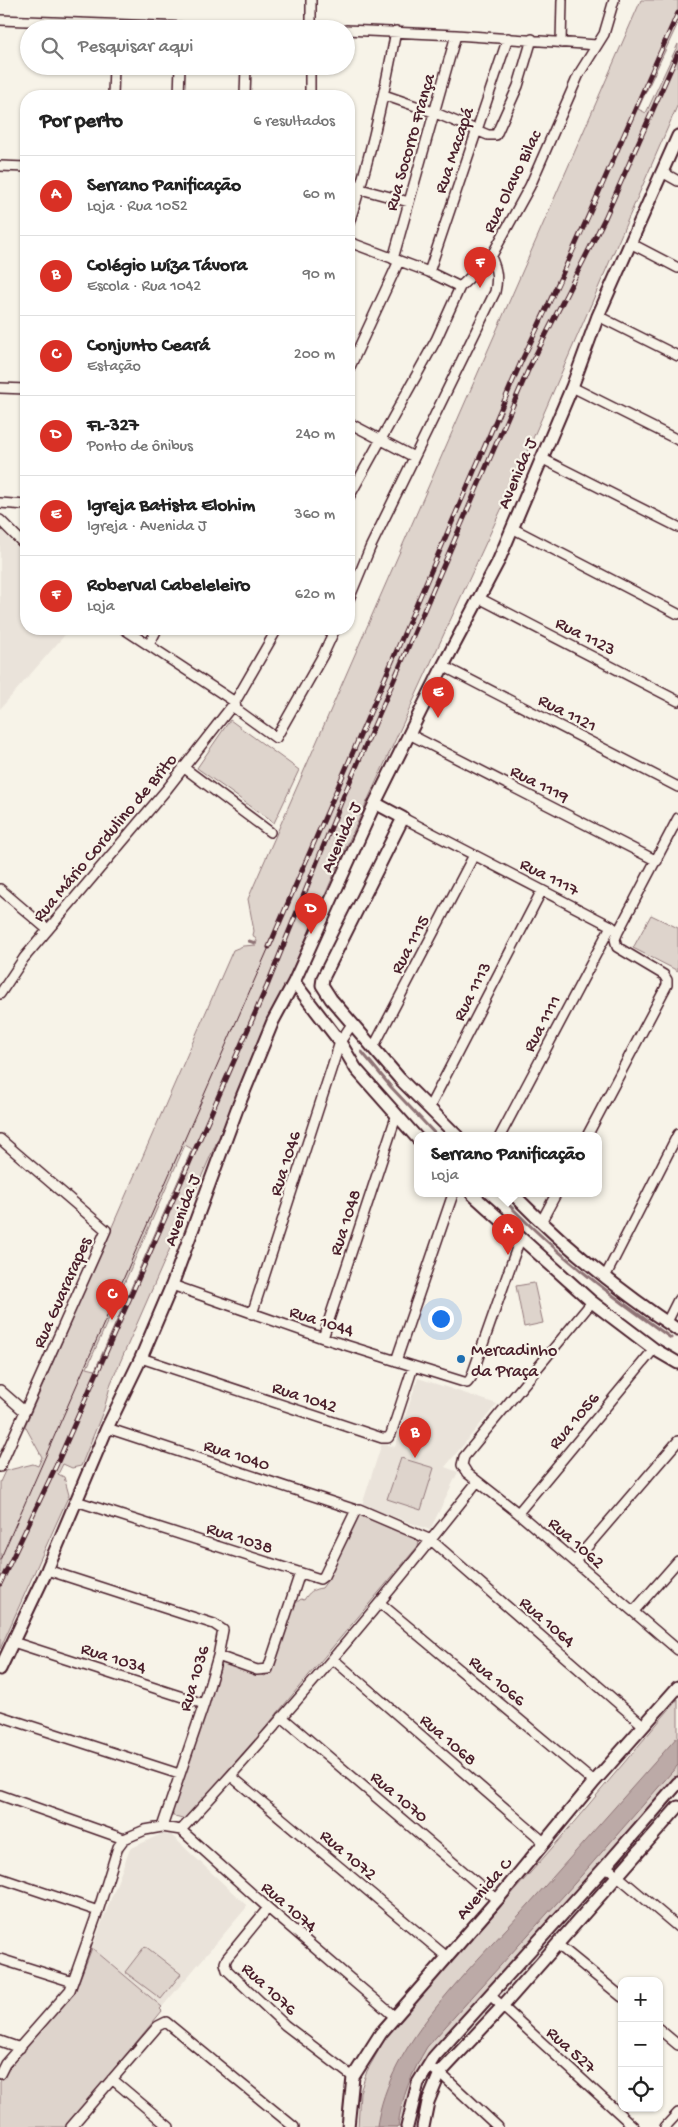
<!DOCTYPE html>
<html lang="pt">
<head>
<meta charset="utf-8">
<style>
  body { margin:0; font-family:"Gochi Hand",sans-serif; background:#f2f2f2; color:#222 }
  .controls { position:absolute; right:15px; bottom:15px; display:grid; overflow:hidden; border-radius:10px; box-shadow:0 1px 4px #0004 }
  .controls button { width:45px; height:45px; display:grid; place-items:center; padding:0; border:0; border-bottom:1px solid #e0e0e0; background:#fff; color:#222; font:25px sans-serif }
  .you { position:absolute; left:440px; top:1318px; width:18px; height:18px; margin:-12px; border:4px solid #fff; border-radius:50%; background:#1a73e8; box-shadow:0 0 0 8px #1a73e833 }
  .badge { display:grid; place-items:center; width:32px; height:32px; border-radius:50%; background:#d93025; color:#fff; font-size:16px; font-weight:700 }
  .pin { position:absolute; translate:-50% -41px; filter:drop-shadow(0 1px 2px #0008) }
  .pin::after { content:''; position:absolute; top:26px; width:18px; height:15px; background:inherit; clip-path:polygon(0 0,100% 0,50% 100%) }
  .popup { position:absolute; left:414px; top:1132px; width:188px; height:65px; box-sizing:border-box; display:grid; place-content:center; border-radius:10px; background:#fff; filter:drop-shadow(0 1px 4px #0005); font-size:16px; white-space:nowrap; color:#767676 }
  .popup b { font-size:19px; color:#222 }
  .popup::after { content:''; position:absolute; left:50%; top:100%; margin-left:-10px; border:10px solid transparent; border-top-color:#fff }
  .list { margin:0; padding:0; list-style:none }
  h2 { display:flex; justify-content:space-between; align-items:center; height:65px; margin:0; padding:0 20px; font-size:21px }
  h2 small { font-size:16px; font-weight:400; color:#767676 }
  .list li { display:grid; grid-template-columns:32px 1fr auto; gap:15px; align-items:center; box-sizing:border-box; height:80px; padding:0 20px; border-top:1px solid #e0e0e0 }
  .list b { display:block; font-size:19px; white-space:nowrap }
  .list p { margin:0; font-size:16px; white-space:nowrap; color:#767676 }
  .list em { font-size:16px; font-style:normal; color:#767676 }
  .icon { flex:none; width:28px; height:28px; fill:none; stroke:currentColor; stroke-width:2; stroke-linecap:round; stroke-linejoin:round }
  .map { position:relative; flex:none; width:678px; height:2127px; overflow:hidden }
  .search { position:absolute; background:#fff; box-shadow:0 1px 4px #0004; left:20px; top:20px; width:335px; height:55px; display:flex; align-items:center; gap:12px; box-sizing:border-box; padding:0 18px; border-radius:28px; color:#767676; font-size:19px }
  .panel { position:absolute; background:#fff; box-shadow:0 1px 4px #0004; left:20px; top:90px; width:335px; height:545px; border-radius:20px }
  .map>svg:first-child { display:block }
  .built { fill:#eae3da }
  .green { fill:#ded4cc; stroke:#947a7c; fill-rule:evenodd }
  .water { fill:#bcaaa7; stroke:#8e7275 }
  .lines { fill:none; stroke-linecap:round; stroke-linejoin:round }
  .stream { stroke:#8e7275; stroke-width:3 }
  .minor-casing { stroke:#4a1f2b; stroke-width:12 }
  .tertiary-casing { stroke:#4a1f2b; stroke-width:15 }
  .minor { stroke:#f7f3e8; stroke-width:9 }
  .tertiary { stroke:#f7f3e8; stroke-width:11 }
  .tram { stroke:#4a1f2b; stroke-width:1 }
  .rail-casing { stroke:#4a1f2b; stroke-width:5 }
  .rail { stroke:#f7f3e8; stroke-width:3; stroke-dasharray:9; stroke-linecap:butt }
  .poi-dot { fill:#1f6fb2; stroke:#f7f3e8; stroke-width:2 }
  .labels { text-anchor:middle; stroke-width:4.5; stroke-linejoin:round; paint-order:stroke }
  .street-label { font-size:18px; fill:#4a1f2b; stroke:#f7f3e8 }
  .poi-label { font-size:18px; fill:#4a1f2b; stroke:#f7f3e8; text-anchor:start }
</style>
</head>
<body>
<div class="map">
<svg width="678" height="2127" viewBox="0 0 678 2127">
  <rect width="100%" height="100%" fill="#f7f3e8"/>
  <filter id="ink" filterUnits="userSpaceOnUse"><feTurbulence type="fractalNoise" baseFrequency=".02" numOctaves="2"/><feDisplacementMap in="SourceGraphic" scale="10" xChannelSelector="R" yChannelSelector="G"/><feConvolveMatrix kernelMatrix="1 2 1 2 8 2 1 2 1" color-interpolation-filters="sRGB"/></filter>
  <g filter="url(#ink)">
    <path class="built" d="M0,529L26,556V629H70L0,709Z
      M418,1378L497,1404L445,1467L458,1472L430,1530L362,1505L382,1443L395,1447Z
      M167,1831L246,1905V1908L162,2007L92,1948L130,1849Z"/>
    <path class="green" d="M641,0H678V23L638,109L646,113L678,44V104L517,475L342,856L111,1383L104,1409L81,1466L72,1468L63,1464L58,1474L64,1477L69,1495L0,1649V1482L5,1471L33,1464L38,1466L42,1457L25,1426L233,950L243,946L256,945L257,941L253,935L254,931L248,899ZM185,1145L192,1149L95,1370L87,1368Z
      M230,720L299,770L274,823L197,768Z
      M651,915L678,928V971L633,948Z
      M534,1283L543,1323L524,1327L516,1286Z
      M401,1458L434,1468L421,1510L387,1499Z
      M361,1514L414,1538L419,1540L418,1546L298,1688L217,1787L186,1820L175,1817L171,1811L219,1665L225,1662L265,1676L268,1673L291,1607L301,1599L304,1600C309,1592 313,1589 322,1588L327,1581L354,1517Z
      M678,1699V1777L432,2056L405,2127H358L360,2092L367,2071L386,2037L552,1848Z
      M145,1946L181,1974L161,1999L125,1972Z
      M92,1948L162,2007L160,2009L162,2011L66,2127H0V2082L5,2072L76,1989Z"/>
    <path class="water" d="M678,1736V1765L574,1884L427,2047C412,2072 401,2098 398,2127H377C388,2042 474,1966 529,1904C579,1848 628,1792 678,1736Z"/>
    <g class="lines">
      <path class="stream" d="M249,941L255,943
        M362,1052L391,1087L437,1136
        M509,1205C560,1257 612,1296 671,1338"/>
      <g class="minor-casing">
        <path id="minor" d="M0,20L236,29
          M311,29V0
          M346,30L456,35L597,45
          M561,43L562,0
          M384,95L433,112L488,135H496L518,86L532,39
          M113,96L114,66
          M179,96L180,66
          M245,96L246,66
          M310,96V66
          M0,166L26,167
          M662,172L678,181
          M349,186L409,202
          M349,223C370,160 384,96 396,31
          M349,242L429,272L460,287
          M630,243L678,268
          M393,259L456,35
          M429,272L508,38
          M598,316L678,356
          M349,369L399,261
          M572,387L678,440
          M0,388L26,389
          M349,423L414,457
          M541,458L678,527
          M349,497L436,340L460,287L491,257L530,186L579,74L604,34L614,0
          M0,503L26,505
          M0,520L26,546
          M512,528L678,614
          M479,598L678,701
          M349,599L370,548L495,292C498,278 497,270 491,257
          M124,629L235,702L236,709L276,738L323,655L335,629
          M149,645L157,629
          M443,666L678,787
          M409,734L657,861
          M183,767L270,832
          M403,818L611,926L618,932L615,939L617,947L664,975L667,980V985L587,1136
          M0,889L48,930
          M618,932L678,818
          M0,994L24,958L167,789L235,702L277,629
          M373,1048L474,855
          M429,1108L542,890
          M500,1136L611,926
          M0,1139L106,1230L0,1467
          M541,1222L556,1194
          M605,1277L678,1134
          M172,1285L323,1338L467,1383L471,1378L520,1239
          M592,1302L464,1457L462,1465L467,1473L518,1513L678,1650
          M252,1314L340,1042L352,1024
          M667,1322L678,1300
          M323,1338L396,1117
          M141,1358L382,1438H388L391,1434L413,1367
          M396,1361L453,1194
          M0,1390L24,1411
          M107,1428L356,1510L359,1509L431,1540L643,1725
          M76,1501L320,1579L324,1576L356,1510
          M518,1513L654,1349
          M575,1561L678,1441
          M47,1570L214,1624L223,1630L218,1656L204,1704L162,1827
          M380,1603L594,1782
          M634,1611L678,1561
          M13,1642L204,1704
          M218,1656L257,1670L268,1669L300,1573
          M333,1659L544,1842
          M0,1716L179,1774
          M282,1717L497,1900
          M231,1776L447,1957
          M0,1795L124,1839
          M181,1830C285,1718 383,1601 477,1482
          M606,1866L678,1927
          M0,1878L98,1911
          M268,1908L227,1958L225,1963L227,1970L285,2025L353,2077
          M557,1944L622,1997
          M0,1959L73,1982
          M490,1995L634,2127
          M659,2029L678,2045
          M0,2041L20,2048
          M428,2067L440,2073L498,2127
          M0,2074L5,2064L70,1990L98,1911L118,1847L124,1839L145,1830L162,1827L181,1830L268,1908L395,2017
          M112,2079L169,2127
          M71,2127L158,2026L166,2022L294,2127
          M665,2127L678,2113"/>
      </g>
      <g class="tertiary-casing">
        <path id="tertiary" d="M375,803L403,818L323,978L322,985L331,999L400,1079L457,1136
          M294,982L340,1042L356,1069L418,1139
          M472,1194L592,1302L654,1349L678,1363
          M513,1194C563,1245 618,1290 678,1330
          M0,1669L47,1570L107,1428L141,1358L172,1285L237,1109L273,1021L294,982L375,803L443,666L498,562L572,387L598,316L678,136
          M348,2127L353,2077L381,2033L497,1900L594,1782L678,1687
          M407,2127L418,2083L434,2057L606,1866L678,1783
          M423,2127L428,2102L440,2073L502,2007L678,1807"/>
      </g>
      <use href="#minor" class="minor"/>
      <use href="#tertiary" class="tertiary"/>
      <path class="tram" d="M0,1560L269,947"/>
      <g class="rail-casing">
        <path id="rail" d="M269,947L521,362C577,248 625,129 678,13
          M0,1584L56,1466L194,1152L267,986L344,795L529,368L605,218L678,53"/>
      </g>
      <use href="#rail" class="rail"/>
    </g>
  </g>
  <circle class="poi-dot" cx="461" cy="1359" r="5"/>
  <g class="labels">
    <g class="street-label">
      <text transform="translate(409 142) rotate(-74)" y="6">Rua Socorro França</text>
      <text transform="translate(453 150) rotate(-71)" y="6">Rua Macapá</text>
      <text transform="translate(511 181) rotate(-64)" y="6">Rua Olavo Bilac</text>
      <text transform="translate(516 473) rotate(-67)" y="6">Avenida J</text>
      <text transform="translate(586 635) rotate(27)" y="6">Rua 1123</text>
      <text transform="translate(568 712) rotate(27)" y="6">Rua 1121</text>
      <text transform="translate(540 783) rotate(27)" y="6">Rua 1119</text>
      <text transform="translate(104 837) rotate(-50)" y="6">Rua Mário Cordulino de Brito</text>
      <text transform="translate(340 837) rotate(-66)" y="6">Avenida J</text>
      <text transform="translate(550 876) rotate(27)" y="6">Rua 1117</text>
      <text transform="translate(409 944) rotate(-62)" y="6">Rua 1115</text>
      <text transform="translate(471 991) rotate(-63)" y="6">Rua 1113</text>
      <text transform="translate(541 1023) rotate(-62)" y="6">Rua 1111</text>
      <text transform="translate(284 1163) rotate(-72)" y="6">Rua 1046</text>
      <text transform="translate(181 1210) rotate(-70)" y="6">Avenida J</text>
      <text transform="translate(344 1222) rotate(-72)" y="6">Rua 1048</text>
      <text transform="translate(61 1292) rotate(-66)" y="6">Rua Guararapes</text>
      <text transform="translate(322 1320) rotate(18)" y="6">Rua 1044</text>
      <text transform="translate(305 1396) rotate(18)" y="6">Rua 1042</text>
      <text transform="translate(573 1420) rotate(-50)" y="6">Rua 1056</text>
      <text transform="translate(237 1454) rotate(18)" y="6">Rua 1040</text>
      <text transform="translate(240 1537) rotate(18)" y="6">Rua 1038</text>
      <text transform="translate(577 1542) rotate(41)" y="6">Rua 1062</text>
      <text transform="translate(548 1621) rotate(41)" y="6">Rua 1064</text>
      <text transform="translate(114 1657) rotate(18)" y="6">Rua 1034</text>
      <text transform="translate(193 1678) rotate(-73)" y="6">Rua 1036</text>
      <text transform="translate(498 1680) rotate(40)" y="6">Rua 1066</text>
      <text transform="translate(449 1739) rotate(41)" y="6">Rua 1068</text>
      <text transform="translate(400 1796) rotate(40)" y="6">Rua 1070</text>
      <text transform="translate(349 1854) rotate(40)" y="6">Rua 1072</text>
      <text transform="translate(483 1888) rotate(-49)" y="6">Avenida C</text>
      <text transform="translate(290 1906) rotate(41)" y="6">Rua 1074</text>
      <text transform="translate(270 1988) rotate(43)" y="6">Rua 1076</text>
      <text transform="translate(572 2049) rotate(42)" y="6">Rua 527</text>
    </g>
    <g class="poi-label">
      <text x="471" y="1355">Mercadinho<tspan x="471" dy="21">da Praça</tspan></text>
    </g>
  </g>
</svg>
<div class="controls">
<button>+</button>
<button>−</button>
<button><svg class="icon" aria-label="locate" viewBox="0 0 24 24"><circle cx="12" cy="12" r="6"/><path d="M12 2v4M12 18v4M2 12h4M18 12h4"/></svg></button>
</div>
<div class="you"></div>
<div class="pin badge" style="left:508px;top:1255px">A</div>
<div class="popup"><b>Serrano Panificação</b>Loja</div>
<div class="pin badge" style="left:415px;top:1458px">B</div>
<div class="pin badge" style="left:112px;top:1320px">C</div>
<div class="pin badge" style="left:311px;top:934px">D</div>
<div class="pin badge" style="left:438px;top:718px">E</div>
<div class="pin badge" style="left:480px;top:288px">F</div>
<div class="search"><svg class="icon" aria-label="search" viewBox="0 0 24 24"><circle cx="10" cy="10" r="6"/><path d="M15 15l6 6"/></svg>Pesquisar aqui</div>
<section class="panel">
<h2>Por perto<small>6 resultados</small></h2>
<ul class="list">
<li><span class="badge">A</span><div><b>Serrano Panificação</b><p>Loja · Rua 1052</p></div><em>60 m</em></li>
<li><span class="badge">B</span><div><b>Colégio Luíza Távora</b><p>Escola · Rua 1042</p></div><em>90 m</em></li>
<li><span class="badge">C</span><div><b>Conjunto Ceará</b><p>Estação</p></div><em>200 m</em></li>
<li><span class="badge">D</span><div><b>FL-327</b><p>Ponto de ônibus</p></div><em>240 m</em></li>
<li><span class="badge">E</span><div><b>Igreja Batista Elohim</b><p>Igreja · Avenida J</p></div><em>360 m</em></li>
<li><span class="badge">F</span><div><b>Roberval Cabeleleiro</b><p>Loja</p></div><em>620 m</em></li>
</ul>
</section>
</div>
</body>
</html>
